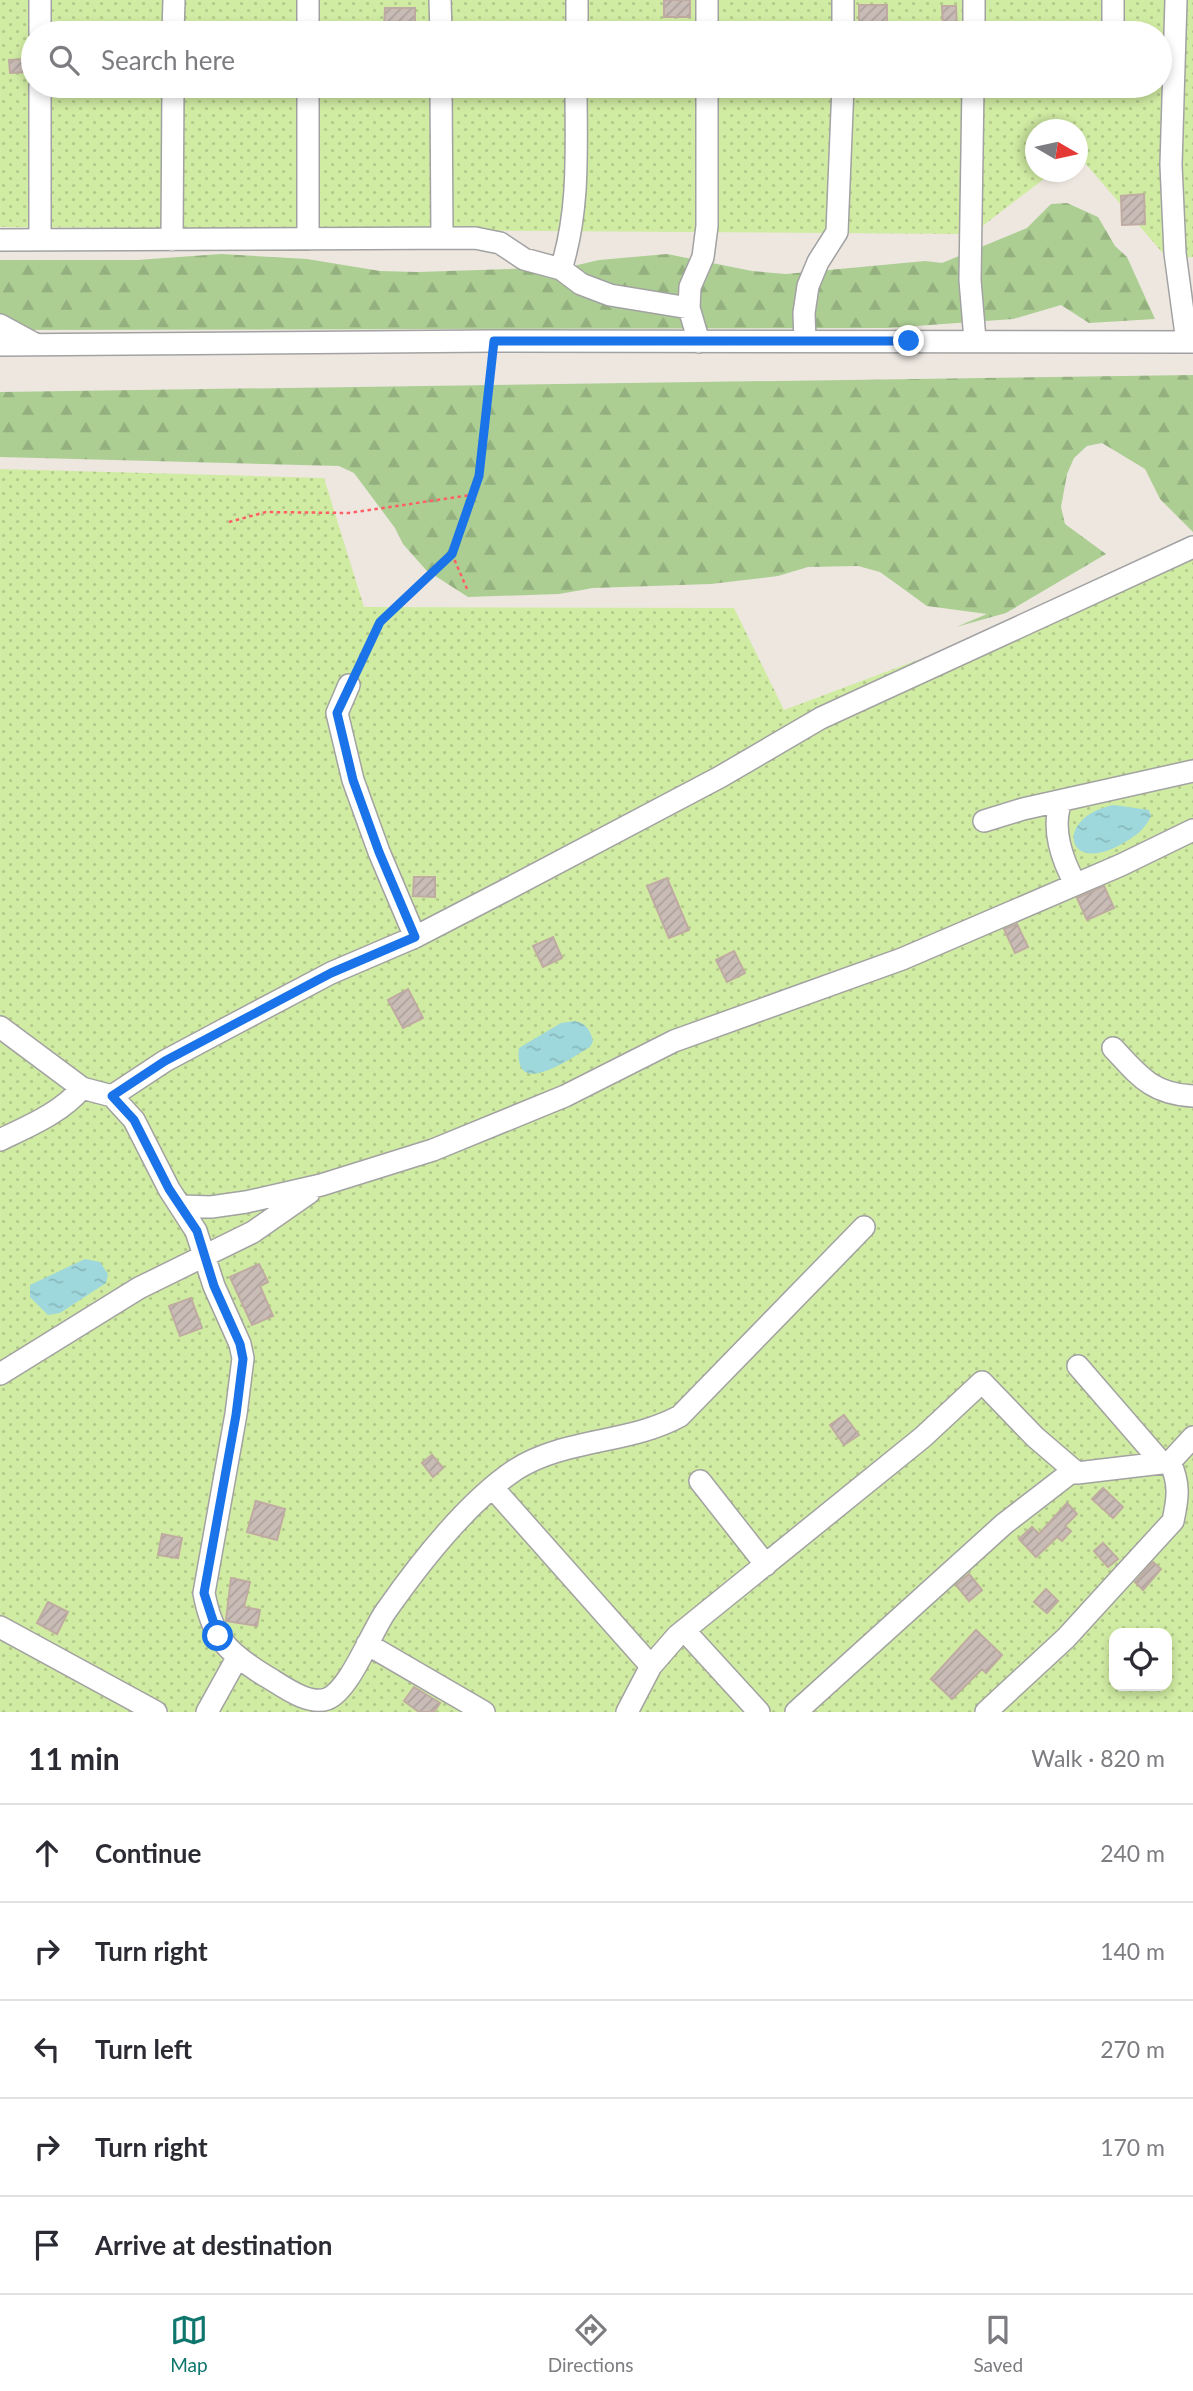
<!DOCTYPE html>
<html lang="en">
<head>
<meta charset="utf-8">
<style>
  body { margin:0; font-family:Lato,sans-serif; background:#f2f2f3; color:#2b2b33 }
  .controls { position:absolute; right:21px; bottom:21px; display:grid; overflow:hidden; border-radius:14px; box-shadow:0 4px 10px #0003 }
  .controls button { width:63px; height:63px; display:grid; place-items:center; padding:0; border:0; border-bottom:2px solid #e1e1e2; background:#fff; color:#2b2b33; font:35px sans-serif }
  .compass { position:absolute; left:1025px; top:119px; width:63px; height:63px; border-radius:50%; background:#fff; box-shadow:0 4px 10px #0003; rotate:99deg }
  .stop { position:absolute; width:21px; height:21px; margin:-16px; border:5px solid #1a73e8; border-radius:50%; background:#fff }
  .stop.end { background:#1a73e8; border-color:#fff; box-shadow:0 2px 7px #0008 }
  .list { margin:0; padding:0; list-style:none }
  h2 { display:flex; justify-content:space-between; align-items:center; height:91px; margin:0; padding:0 28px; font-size:30px }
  h2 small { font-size:23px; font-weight:400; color:#7c7c81 }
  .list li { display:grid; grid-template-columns:46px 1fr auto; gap:21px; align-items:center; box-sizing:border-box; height:98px; padding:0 28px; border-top:2px solid #e1e1e2 }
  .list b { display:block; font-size:26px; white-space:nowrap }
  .list em { font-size:23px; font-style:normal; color:#7c7c81 }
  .icon { flex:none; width:38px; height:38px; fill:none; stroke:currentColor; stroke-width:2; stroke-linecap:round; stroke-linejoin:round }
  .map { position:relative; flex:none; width:1193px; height:1712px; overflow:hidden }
  .search { position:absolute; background:#fff; box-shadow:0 4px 10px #0003; left:21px; right:21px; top:21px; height:77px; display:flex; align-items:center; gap:18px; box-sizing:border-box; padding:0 24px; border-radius:38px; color:#7c7c81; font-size:26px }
  .sheet { height:581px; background:#fff }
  nav { display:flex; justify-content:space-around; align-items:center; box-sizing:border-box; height:98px; border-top:2px solid #e1e1e2; background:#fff; font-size:19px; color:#7c7c81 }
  nav a { display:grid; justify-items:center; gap:4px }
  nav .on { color:#0f766e }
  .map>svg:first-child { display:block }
  .forest { fill:url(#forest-firs) }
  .garden { fill:url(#garden-dots); fill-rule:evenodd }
  .water { fill:url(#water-ripples) }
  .building { fill:url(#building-hatch); stroke:#bfaba2; stroke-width:2 }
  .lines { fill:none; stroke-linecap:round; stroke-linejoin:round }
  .minor-casing { stroke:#a2a2a2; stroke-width:24 }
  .path { stroke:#ff5f65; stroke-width:2.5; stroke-dasharray:3.5 3.5; stroke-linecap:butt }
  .minor { stroke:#fff; stroke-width:21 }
  .route { stroke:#1a73e8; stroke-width:9 }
</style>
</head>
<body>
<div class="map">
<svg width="1193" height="1712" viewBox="0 0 1193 1712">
  <defs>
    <pattern id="forest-firs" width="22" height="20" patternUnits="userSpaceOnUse" patternTransform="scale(1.75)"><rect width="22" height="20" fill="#acce93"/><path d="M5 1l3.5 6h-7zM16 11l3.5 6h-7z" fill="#93b07e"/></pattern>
    <pattern id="garden-dots" width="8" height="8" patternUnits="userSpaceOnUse" patternTransform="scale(1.75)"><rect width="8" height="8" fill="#d0eba2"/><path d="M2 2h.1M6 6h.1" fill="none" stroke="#b2c98b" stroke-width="1.8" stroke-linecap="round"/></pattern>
    <pattern id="water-ripples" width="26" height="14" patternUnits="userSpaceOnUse" patternTransform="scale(1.75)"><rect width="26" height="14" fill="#9ed8dd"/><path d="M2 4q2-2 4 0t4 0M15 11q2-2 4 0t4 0" fill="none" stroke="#88b9bd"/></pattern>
    <pattern id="building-hatch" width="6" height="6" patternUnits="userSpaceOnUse" patternTransform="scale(1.75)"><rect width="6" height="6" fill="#c9bcb6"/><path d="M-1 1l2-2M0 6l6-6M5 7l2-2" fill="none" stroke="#aca19c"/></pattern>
  </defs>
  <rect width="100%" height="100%" fill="#ede7e0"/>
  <path class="forest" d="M1067,203L1098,217L1115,246L1127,257L1155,319L1089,323L1061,305L1013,319L888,328L0,330V260H137L221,254L307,259L380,271L418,272L569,267L599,260L667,254L752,271L786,274L925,261L942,263L1027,228L1051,204Z
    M1193,375V532L1160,499L1145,469L1102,443L1087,446L1074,458L1067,474L1061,507L1065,524L1106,554L1006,613L956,627L987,614L927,606L880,572L858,566L808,567L778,576L711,584L593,588L559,594L468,597L426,570L403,544L395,528L354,473L339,466L0,457V392Z"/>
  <path class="garden" d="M0,0H1193V257L1167,258L1078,155V130H1036V172H1053L972,234L0,227ZM33,33H1160V86H33Z
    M0,469L324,478L364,607L734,608L784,710L1193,557V1712H0ZM1114,1633H1167V1686H1114Z"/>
  <path class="water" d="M1114,805L1149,810L1151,816C1144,831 1134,837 1120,845C1064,875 1055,816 1114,805Z
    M575,1021C587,1024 590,1030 593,1041L590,1047C572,1057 513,1101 519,1048L561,1023Z
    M85,1259L100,1262L108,1274L106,1283L60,1313L48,1315L30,1297V1285Z"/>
  <path class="building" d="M664,0H690V17H664Z
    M859,5H887V23H859Z
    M942,6H956L957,29H943Z
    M385,8H415V31L384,30Z
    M26,59L27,72L10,73L9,60Z
    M1144,194L1145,224L1122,225L1121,196Z
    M414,877H435V897L413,896Z
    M667,878L689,930L669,938L647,886Z
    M1104,886L1114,908L1087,920L1077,898Z
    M1017,924L1028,947L1015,953L1004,929Z
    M553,937L562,958L543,967L533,946Z
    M734,951L745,973L727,982L716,960Z
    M408,989L423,1018L403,1028L388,1000Z
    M259,1264L268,1282L260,1286L273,1316L252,1325L230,1277Z
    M191,1298L202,1328L180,1336L169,1306Z
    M844,1415L859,1435L844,1445L830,1425Z
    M432,1455L443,1468L433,1477L422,1463Z
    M1103,1488L1123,1507L1113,1518L1092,1499Z
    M256,1501L285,1509L277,1540L247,1532Z
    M1067,1503L1077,1514L1065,1526L1071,1531L1062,1541L1057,1537L1036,1557L1019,1539L1032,1527L1039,1534Z
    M162,1534L182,1538L178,1558L158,1555Z
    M1103,1543L1118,1559L1108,1567L1094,1551Z
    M1153,1562L1161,1569L1143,1590L1135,1582Z
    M969,1574L982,1590L969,1601L956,1585Z
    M231,1578L250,1582L244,1607L260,1610L257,1626L226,1621Z
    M1046,1589L1058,1601L1047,1613L1034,1602Z
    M48,1602L68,1612L57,1634L37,1623Z
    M976,1630L1002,1655L986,1673L982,1669L952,1699L931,1679Z
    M414,1687L440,1703L434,1712H419L404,1701Z"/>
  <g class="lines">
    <g class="minor-casing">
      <path id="minor" d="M308,0V33
        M440,0L441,33
        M707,0V33
        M843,0V33
        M1113,0V33
        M1176,0L1171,165L1175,253L1187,342
        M40,33V0
        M173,33L174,0
        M577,33V0
        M974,33V0
        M308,86V239
        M441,86L442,238
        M973,86L970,280L975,340
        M0,240L475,238L500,243L524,259L561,269L581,284L610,295L689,308
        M40,240V86
        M172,240L173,86
        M561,269C580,210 576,147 576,86
        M0,325L35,344
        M805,341L804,313L808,286L818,262L837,232L843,86
        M699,342L689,308L690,287L703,257L707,226V86
        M0,345L494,341L1193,342
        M349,685L337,713L353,780L379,852L415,937
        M1061,802C1051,828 1062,860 1075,883
        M984,821L1023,809L1193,771
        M0,1027L82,1088L112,1096L134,1120L169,1189L196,1231L214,1286L240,1344L243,1358L236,1414L204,1593C212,1637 227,1652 264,1675C280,1684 307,1706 327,1699C350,1690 371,1632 386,1611C419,1564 466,1503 515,1470C565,1438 629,1444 680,1416L864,1227
        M1113,1048C1139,1076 1152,1094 1193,1096
        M112,1096L165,1061L225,1029L331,973L415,937L502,892L720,777L821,718L1193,547
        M0,1140C29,1126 61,1113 82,1088
        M181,1206L211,1207L246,1202L321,1185L433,1150L565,1096L674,1041L902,959L1121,865L1193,830
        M1078,1366L1162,1463
        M0,1374L139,1288L253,1232L309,1193
        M700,1481L766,1565
        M493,1488L651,1666
        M0,1627L156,1712
        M684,1630L759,1712
        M367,1644L484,1712
        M207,1712L237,1658
        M627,1712L651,1666L677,1636L923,1437L982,1382L1035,1437L1077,1473L1170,1462
        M796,1712L1004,1524L1074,1470
        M986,1712L1066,1638L1173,1521C1178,1498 1180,1484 1170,1462L1193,1437"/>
    </g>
    <path class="path" d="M229,522L266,512L349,513L471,495L479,476L492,358
      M467,589L452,554L471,495
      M357,668L380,622L452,554"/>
    <use href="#minor" class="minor"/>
  </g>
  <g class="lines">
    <path class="route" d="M218,1636L204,1593L236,1415L243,1359L240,1344L214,1286L197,1231L169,1189L134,1120L112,1096L165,1061L331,973L415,937L379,852L353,780L337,713L380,622L452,554L479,476L494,341H909"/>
  </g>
</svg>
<div class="controls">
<button><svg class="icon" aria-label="locate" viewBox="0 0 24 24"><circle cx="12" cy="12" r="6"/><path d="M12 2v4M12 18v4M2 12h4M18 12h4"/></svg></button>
</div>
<svg class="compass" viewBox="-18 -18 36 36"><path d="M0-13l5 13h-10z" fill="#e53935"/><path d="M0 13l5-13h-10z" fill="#7c7c81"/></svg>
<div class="stop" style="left:218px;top:1636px"></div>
<div class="stop end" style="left:909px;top:341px"></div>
<div class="search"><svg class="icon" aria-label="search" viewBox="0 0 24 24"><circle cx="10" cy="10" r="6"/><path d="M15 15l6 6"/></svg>Search here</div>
</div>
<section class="sheet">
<h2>11 min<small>Walk · 820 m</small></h2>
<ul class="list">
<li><svg class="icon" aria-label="ahead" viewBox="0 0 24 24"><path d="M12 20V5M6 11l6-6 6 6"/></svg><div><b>Continue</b></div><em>240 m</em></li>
<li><svg class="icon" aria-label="right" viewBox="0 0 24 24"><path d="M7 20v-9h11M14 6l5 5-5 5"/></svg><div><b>Turn right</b></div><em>140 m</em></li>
<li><svg class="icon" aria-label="left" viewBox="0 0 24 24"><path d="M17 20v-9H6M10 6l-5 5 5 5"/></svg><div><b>Turn left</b></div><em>270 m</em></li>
<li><svg class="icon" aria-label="right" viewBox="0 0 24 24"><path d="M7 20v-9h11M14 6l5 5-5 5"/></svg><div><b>Turn right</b></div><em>170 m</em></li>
<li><svg class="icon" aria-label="arrive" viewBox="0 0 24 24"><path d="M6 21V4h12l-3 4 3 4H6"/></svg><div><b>Arrive at destination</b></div></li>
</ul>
</section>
<nav>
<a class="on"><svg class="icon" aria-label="map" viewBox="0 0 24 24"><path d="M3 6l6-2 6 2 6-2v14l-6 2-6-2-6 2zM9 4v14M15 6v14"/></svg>Map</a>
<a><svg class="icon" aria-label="directions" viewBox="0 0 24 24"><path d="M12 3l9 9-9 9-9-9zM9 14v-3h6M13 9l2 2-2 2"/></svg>Directions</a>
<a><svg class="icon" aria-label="saved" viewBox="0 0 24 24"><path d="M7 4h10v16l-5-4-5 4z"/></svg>Saved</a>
</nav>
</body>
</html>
